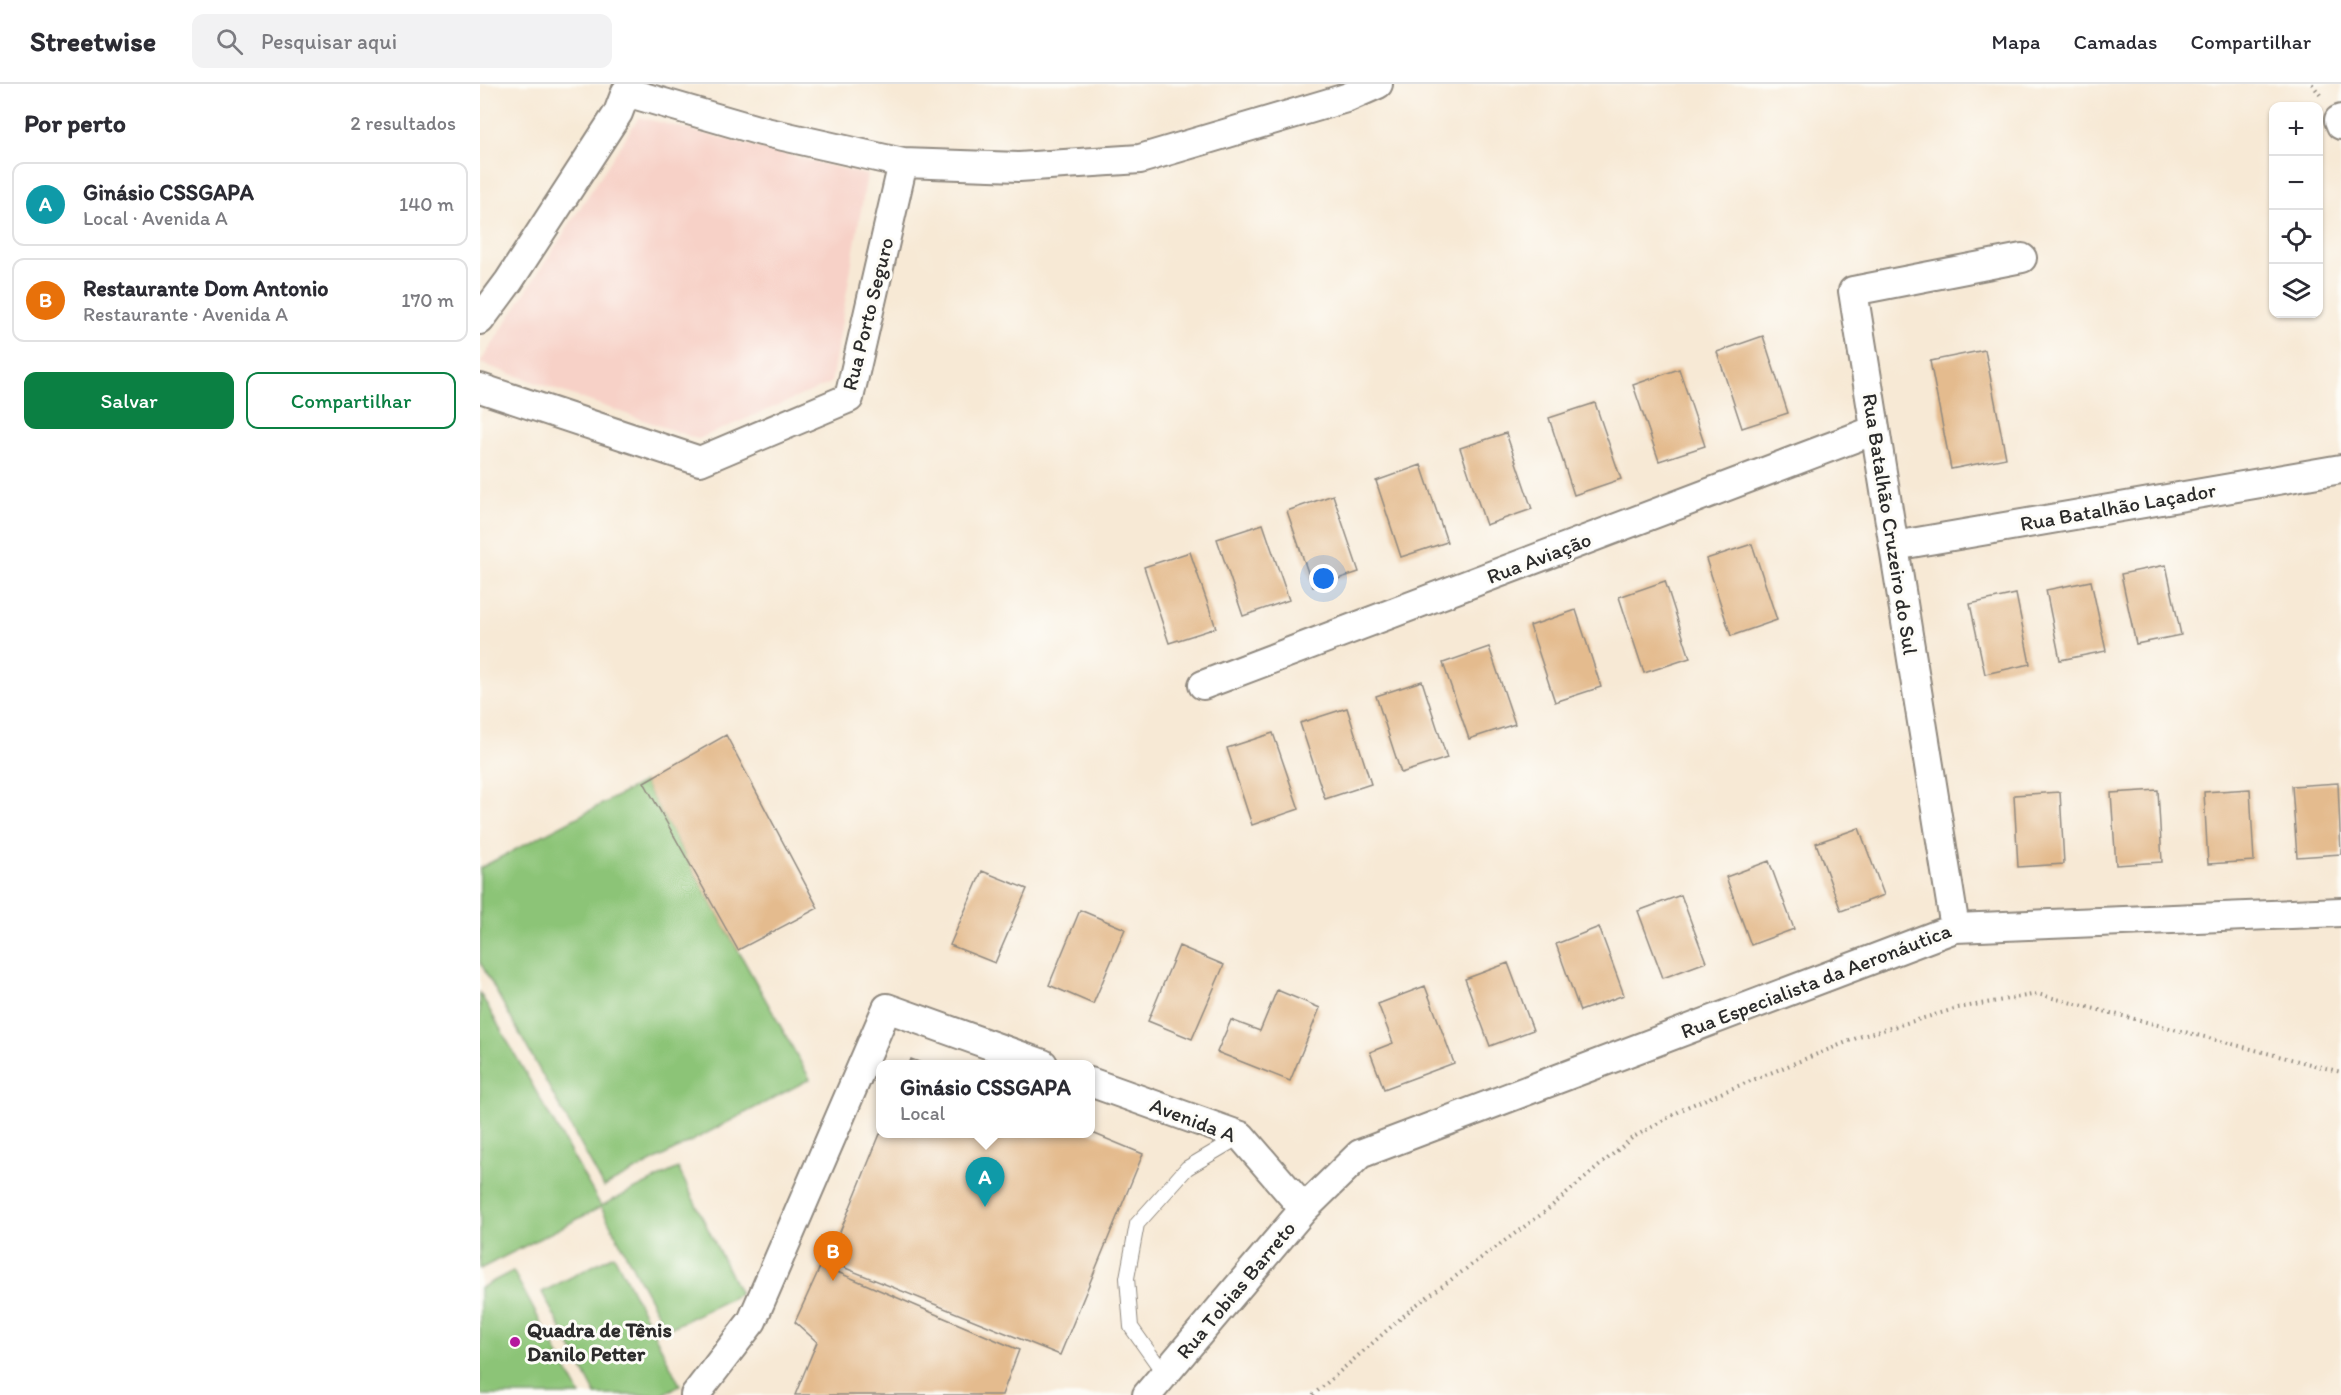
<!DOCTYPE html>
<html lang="pt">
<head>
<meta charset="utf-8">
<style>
  body { margin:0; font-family:Itim,sans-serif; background:#f2f2f3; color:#2b2b33 }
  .controls { position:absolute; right:18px; top:18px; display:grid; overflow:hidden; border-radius:12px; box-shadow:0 2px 4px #0004 }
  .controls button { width:54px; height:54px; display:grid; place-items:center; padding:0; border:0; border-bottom:2px solid #e1e1e2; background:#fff; color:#2b2b33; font:30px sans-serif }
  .you { position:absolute; left:844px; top:495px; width:21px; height:21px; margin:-15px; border:4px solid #fff; border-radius:50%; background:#1a73e8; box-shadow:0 0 0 9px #1a73e833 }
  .badge { display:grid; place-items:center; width:39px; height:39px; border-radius:50%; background:#0b8043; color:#fff; font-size:20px; font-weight:700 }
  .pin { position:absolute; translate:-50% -50px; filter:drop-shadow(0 2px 3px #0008) }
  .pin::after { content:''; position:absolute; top:32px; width:21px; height:18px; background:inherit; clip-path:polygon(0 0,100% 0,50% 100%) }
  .popup { position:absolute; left:396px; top:976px; width:219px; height:78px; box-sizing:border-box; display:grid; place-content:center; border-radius:12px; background:#fff; filter:drop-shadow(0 2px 4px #0005); font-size:20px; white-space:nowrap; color:#7c7c81 }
  .popup b { font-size:22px; color:#2b2b33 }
  .popup::after { content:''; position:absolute; left:50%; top:100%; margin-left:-12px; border:12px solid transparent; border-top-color:#fff }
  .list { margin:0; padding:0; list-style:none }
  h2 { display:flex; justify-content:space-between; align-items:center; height:78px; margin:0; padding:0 24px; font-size:26px }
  h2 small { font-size:20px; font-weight:400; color:#7c7c81 }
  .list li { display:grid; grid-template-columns:39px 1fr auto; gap:18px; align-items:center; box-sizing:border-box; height:84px; margin:0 12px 12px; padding:0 12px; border:2px solid #e1e1e2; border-radius:12px }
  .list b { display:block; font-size:22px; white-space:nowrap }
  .list p { margin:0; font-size:20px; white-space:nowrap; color:#7c7c81 }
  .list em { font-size:20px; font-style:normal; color:#7c7c81 }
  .actions { display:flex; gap:12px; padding:18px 24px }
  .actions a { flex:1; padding:14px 0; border:2px solid #0b8043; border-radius:12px; text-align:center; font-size:21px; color:#0b8043 }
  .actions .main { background:#0b8043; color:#fff }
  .icon { flex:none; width:33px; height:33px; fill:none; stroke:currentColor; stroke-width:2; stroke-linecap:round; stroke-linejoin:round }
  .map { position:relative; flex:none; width:1861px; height:1311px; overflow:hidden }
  header { display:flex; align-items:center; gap:36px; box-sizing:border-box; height:84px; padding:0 30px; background:#fff; border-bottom:2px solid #e1e1e2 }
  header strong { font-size:28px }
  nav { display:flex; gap:33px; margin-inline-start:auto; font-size:21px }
  .search { width:420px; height:54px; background:#f2f2f3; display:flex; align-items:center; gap:15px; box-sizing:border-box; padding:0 21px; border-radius:12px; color:#7c7c81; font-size:22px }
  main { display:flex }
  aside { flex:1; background:#fff }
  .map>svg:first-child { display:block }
  .built { fill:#f7d1c7 }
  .green { fill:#8cc477; stroke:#5c7851; stroke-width:1.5 }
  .building { fill:#e4bb8e }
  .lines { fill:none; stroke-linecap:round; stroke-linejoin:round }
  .lane-casing { stroke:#918a80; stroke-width:16 }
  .street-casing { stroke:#918a80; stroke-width:32 }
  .path { stroke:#918a80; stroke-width:4; stroke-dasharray:1.5 4.5; stroke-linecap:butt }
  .lane { stroke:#fff; stroke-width:14 }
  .street { stroke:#fff; stroke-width:28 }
  .poi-dot { fill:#b5179e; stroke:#fdfcf7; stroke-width:2 }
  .labels { text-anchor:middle; stroke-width:6; stroke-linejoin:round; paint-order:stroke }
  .street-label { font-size:21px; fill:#2b2b2b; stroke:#fdfcf7 }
  .poi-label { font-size:21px; font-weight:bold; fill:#2b2b2b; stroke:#fdfcf7; text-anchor:start }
</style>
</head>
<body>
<header>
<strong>Streetwise</strong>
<div class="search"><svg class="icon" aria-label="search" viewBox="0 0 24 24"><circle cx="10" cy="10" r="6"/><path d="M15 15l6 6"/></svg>Pesquisar aqui</div>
<nav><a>Mapa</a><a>Camadas</a><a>Compartilhar</a></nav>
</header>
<main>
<aside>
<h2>Por perto<small>2 resultados</small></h2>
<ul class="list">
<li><span class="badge" style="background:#0f9aa8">A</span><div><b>Ginásio CSSGAPA</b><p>Local · Avenida A</p></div><em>140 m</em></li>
<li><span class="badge" style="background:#e8710a">B</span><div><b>Restaurante Dom Antonio</b><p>Restaurante · Avenida A</p></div><em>170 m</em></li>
</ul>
<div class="actions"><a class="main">Salvar</a><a>Compartilhar</a></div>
</aside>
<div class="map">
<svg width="1861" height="1311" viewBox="0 0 1861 1311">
  <rect width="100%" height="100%" fill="#fdfcf7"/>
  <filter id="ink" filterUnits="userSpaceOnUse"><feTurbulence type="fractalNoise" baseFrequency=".0167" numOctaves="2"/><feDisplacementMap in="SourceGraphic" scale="12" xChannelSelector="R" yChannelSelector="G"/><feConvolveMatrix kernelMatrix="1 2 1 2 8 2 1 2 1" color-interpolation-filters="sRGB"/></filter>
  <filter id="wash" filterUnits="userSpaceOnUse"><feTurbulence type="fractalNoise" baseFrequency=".008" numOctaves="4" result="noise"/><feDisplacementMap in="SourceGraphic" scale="24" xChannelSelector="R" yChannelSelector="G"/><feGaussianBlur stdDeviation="1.35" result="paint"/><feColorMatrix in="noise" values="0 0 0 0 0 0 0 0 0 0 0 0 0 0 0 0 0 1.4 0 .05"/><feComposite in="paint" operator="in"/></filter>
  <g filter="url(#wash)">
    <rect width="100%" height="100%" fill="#f7e9d5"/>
    <path class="built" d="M159,33L387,91L351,299L218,355L0,279Z"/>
    <path class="green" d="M164,698L330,995L124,1103L0,878V784Z
      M0,909L121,1122L198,1084L260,1210L186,1246L121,1123L0,1185Z
      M134,1171L200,1301L182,1311H116L62,1208Z
      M33,1187L100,1311H0V1204Z"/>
    <g id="blocks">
      <path class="building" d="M1283,252L1308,329L1262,344L1237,268Z
        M1505,266L1526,374L1471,385L1450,277Z
        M1199,285L1225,362L1179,377L1153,301Z
        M1115,319L1141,395L1094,411L1069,334Z
        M1026,349L1052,425L1006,441L980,364Z
        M941,381L967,458L921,473L896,397Z
        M853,411L879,488L833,503L807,427Z
        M783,440L809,516L763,532L737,455Z
        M1272,460L1297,536L1251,552L1226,475Z
        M710,468L736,544L689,559L664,483Z
        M1686,481L1701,551L1656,560L1641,490Z
        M1185,497L1210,574L1164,589L1139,513Z
        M1611,497L1626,567L1580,576L1566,506Z
        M1536,510L1550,580L1505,590L1490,520Z
        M1096,526L1121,603L1075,618L1050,542Z
        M1009,563L1035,640L989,655L963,579Z
        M942,597L967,674L921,689L896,612Z
        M867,624L891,700L845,715L820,639Z
        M793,649L819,725L772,741L747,664Z
        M246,651L338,824L258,866L164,698Z
        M1858,699L1861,770L1817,773L1812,702Z
        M1770,705L1774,777L1728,780L1724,708Z
        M1678,706L1682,778L1636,781L1631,709Z
        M1580,708L1584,780L1538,783L1534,711Z
        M1379,744L1404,811L1361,827L1336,759Z
        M1289,777L1314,845L1271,861L1246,793Z
        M502,787L547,805L515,879L470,861Z
        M1201,811L1226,878L1183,894L1158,827Z
        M600,826L645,845L613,920L569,901Z
        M1119,843L1144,911L1100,927L1076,860Z
        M699,862L744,881L712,955L668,937Z
        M1028,879L1053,946L1010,962L985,895Z
        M945,902L974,979L904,1005L890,968L913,959L898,920Z
        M797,906L840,924L810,997L737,968L751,936L780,947Z
        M431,975L444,980H429Z
        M610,1048L663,1070L580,1271L348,1177L400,1050Z
        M341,1181L539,1266L522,1311H315L337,1258L315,1238Z"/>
    </g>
  </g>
  <g filter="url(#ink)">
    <use href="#blocks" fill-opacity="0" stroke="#918a80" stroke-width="1.5"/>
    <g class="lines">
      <g class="lane-casing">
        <path id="lane" d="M685,1291L651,1243L647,1194L657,1140L707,1084L761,1052"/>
      </g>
      <g class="street-casing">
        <path id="street" d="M146,8L281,47L423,79L539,83L660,75L866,14L898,0
          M1861,35L1859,36L1861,41
          M0,236L29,197L138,29L146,8
          M0,304L220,377L369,314L423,79
          M1414,462L1861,385
          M723,601L1395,346
          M1475,844L1373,207L1542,174
          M610,998L761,1052L824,1125
          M215,1311L272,1237L407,924L563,980
          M667,1311L824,1125L880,1070L1475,844L1861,828"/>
      </g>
      <path class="path" d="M1832,0L1841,12
        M833,1311L936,1221L1066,1127L1152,1054L1209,1022L1379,953L1478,924L1557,910L1861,988"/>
      <use href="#lane" class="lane"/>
      <use href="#street" class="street"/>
    </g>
  </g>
  <circle class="poi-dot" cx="35" cy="1258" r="6"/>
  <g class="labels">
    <g class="street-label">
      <text transform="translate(388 230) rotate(-76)" y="7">Rua Porto Seguro</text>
      <text transform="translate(1638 423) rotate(-10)" y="7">Rua Batalhão Laçador</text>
      <text transform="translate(1410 440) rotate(81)" y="7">Rua Batalhão Cruzeiro do Sul</text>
      <text transform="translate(1059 474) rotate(-21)" y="7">Rua Aviação</text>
      <text transform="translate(1336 897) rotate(-21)" y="7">Rua Especialista da Aeronáutica</text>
      <text transform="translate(713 1036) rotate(21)" y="7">Avenida A</text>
      <text transform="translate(756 1206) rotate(-50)" y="7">Rua Tobias Barreto</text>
    </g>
    <g class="poi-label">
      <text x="47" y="1253">Quadra de Tênis<tspan x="47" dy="24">Danilo Petter</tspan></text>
    </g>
  </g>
</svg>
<div class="controls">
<button>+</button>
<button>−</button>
<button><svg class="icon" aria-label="locate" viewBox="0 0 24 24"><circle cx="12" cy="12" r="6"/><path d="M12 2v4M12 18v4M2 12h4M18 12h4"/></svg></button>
<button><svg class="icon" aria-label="layers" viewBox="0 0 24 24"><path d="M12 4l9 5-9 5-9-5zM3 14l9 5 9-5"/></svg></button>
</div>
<div class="you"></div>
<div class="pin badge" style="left:505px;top:1123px;background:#0f9aa8">A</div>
<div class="popup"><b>Ginásio CSSGAPA</b>Local</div>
<div class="pin badge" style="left:353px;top:1197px;background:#e8710a">B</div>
</div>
</main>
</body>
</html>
